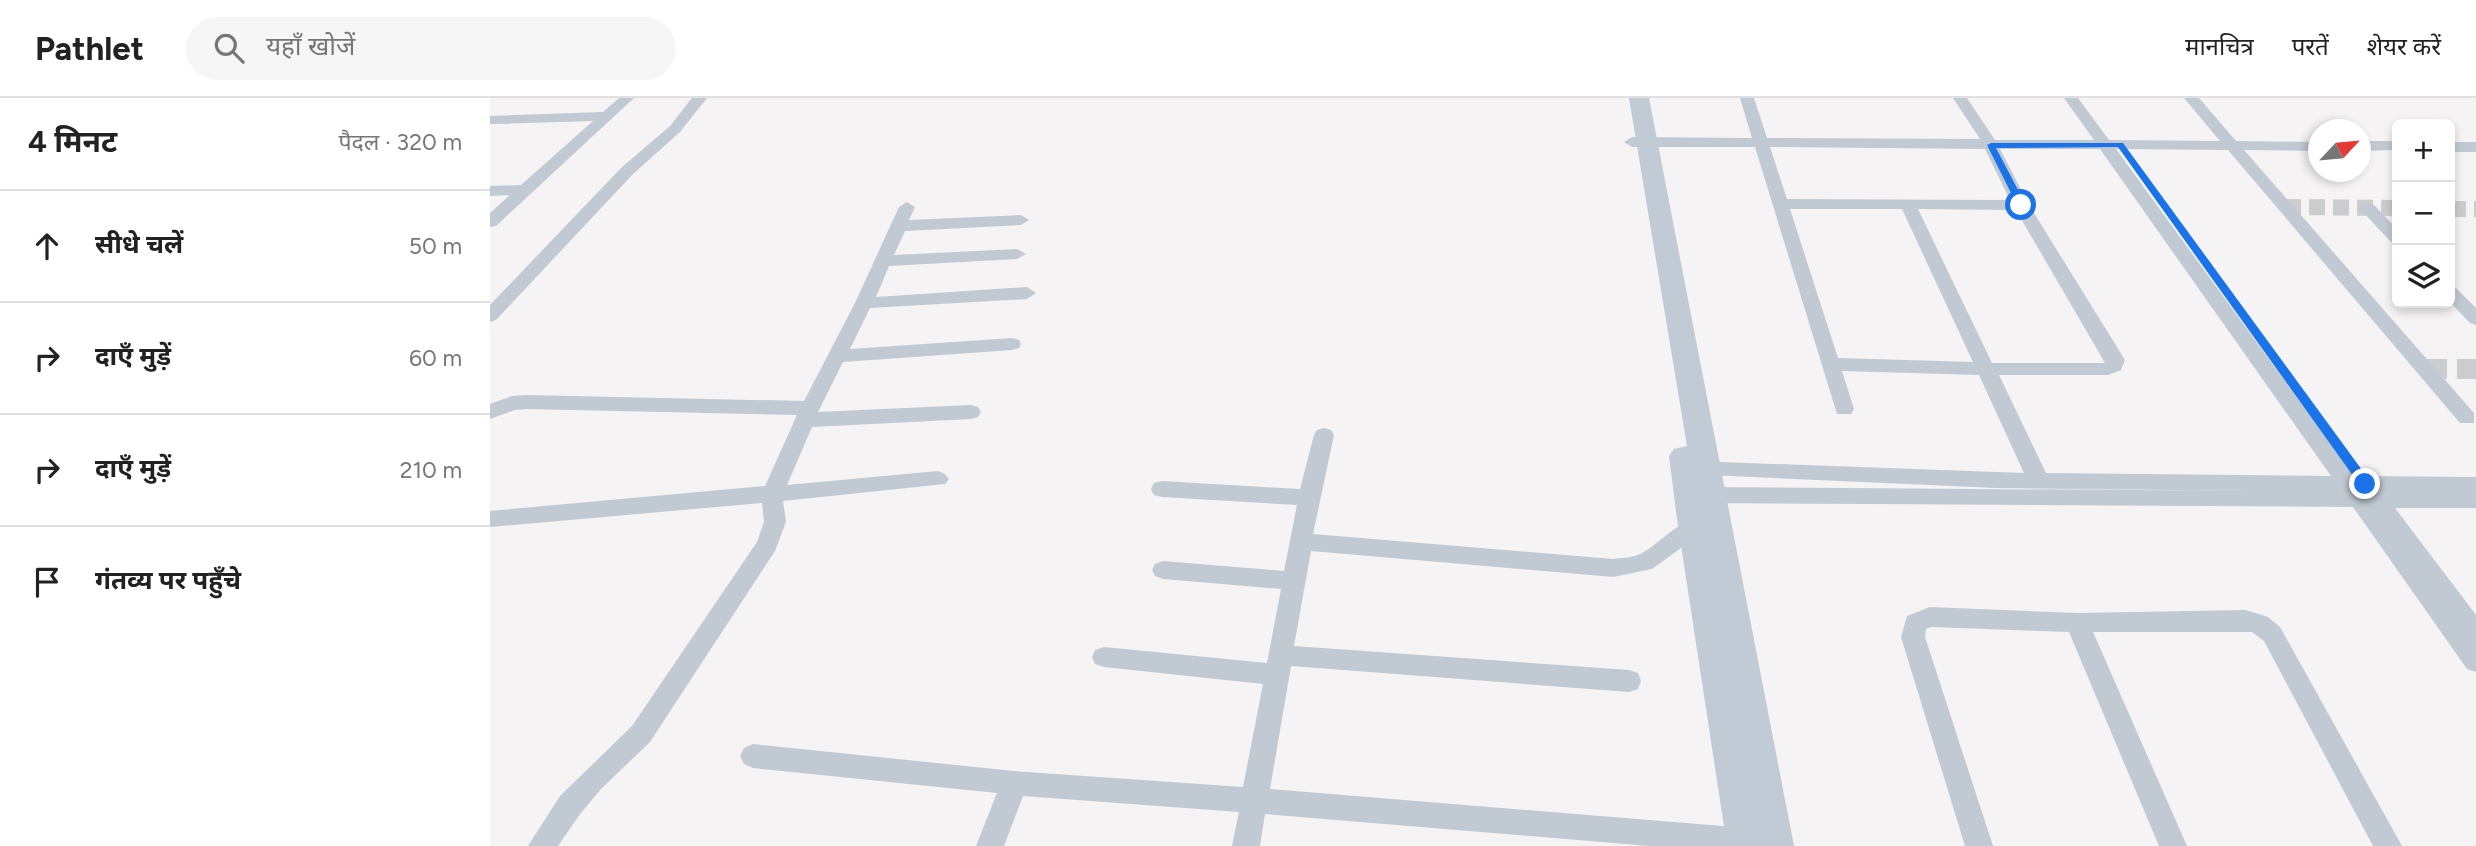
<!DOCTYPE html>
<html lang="hi">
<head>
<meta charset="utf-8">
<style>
  body { margin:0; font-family:Figtree,"Noto Sans Devanagari",sans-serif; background:#f6f6f6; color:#222 }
  .controls { position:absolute; right:21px; top:21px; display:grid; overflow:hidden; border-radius:10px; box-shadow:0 4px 10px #0003 }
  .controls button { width:63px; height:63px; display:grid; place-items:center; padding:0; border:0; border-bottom:2px solid #e0e0e0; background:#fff; color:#222; font:35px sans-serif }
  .compass { position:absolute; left:1818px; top:21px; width:63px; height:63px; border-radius:50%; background:#fff; box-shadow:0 4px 10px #0003; rotate:64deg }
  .stop { position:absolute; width:21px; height:21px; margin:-16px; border:5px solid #1a73e8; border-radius:50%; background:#fff }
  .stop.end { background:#1a73e8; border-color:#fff; box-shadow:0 2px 7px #0008 }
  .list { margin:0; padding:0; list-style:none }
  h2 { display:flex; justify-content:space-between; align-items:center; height:91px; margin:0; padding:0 28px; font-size:30px }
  h2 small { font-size:23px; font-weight:400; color:#767676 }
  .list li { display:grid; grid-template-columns:46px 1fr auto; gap:21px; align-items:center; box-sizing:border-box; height:112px; padding:0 28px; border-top:2px solid #e0e0e0 }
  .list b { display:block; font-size:26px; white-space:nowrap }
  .list em { font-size:23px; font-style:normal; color:#767676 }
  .icon { flex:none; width:38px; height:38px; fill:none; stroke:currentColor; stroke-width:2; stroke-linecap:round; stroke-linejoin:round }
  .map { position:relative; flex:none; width:1986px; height:748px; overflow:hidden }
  header { display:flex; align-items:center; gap:42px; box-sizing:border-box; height:98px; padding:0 35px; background:#fff; border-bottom:2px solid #e0e0e0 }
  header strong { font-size:33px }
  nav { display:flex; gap:38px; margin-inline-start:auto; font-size:24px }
  .search { width:490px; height:63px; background:#f6f6f6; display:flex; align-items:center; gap:18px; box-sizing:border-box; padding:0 24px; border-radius:38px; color:#767676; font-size:26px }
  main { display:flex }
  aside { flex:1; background:#fff }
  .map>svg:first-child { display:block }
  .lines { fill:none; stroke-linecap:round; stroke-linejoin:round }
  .street-tunnel-far1 { stroke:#caccce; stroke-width:16; stroke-dasharray:16 8; stroke-linecap:butt }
  .street-tunnel { stroke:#caccce; stroke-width:20; stroke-dasharray:20 10; stroke-linecap:butt }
  .street { fill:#c1cad2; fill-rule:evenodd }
  .secondary { fill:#c1cbd6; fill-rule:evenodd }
  .route { fill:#1a73e8 }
</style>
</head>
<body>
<header>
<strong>Pathlet</strong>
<div class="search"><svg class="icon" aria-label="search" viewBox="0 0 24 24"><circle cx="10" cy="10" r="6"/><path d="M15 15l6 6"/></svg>यहाँ खोजें</div>
<nav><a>मानचित्र</a><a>परतें</a><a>शेयर करें</a></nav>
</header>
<main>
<aside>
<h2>4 मिनट<small>पैदल · 320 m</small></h2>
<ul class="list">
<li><svg class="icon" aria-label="ahead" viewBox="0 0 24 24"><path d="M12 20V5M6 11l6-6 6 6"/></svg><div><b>सीधे चलें</b></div><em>50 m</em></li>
<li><svg class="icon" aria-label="right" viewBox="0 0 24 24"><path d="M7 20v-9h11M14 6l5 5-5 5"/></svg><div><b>दाएँ मुड़ें</b></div><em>60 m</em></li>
<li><svg class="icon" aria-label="right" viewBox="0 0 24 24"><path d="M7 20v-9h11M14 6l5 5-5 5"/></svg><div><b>दाएँ मुड़ें</b></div><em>210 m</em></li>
<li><svg class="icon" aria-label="arrive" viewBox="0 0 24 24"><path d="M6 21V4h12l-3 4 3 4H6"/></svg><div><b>गंतव्य पर पहुँचे</b></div></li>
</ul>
</aside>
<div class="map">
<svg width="1986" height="748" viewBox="0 0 1986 748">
  <rect width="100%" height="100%" fill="#f5f3f3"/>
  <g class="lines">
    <path class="street-tunnel-far1" d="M1795,109L1907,110
      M1960,111H1986"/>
    <path class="street-tunnel" d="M1937,271H1986"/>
    <path class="street" d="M129,0H144L6,128L0,129V115L20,97L0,98V88L31,87L103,23L0,26V18L113,14Z
      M202,0H217L190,34L143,76L6,222L0,224V207L131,70L180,28Z
      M1250,0H1264L1277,40L1490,41L1463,0H1477L1505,42H1604L1574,0H1588L1619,42L1730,43L1694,0H1709L1746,43L1828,44V53L1754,52L1984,315V325H1970L1738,52L1626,51L1864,378L1986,379V410H1905L1986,517V574L1977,571L1863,409L1208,405L1200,403L1197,397L1200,391L1208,389L1773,393L1506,390L1195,376L1192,371L1195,366L1202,363L1534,375L1489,277L1352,273L1364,311L1361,316H1347L1265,49H1142L1134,44L1142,39L1262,40ZM1280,49L1495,51L1520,102L1297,101ZM1510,51H1610L1841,378L1556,375L1509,277H1618L1631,272L1635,262L1539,107ZM1300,111H1412L1483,264L1348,260ZM1428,111L1526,112L1615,265H1502Z
      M1870,43H1907V52L1870,53Z
      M1960,44H1986V54H1960Z
      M417,104L425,109L419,122L531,117L539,122L531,127L415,133L404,157L527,151L536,156L527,161L399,168L386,199L537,189L546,195L537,201L380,210L360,251L522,240L529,242L531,246L529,250L522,252L353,264L328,314L481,307L488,309L491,314L488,319L481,321L322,329L297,387L448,373L455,376L459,381L455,386L293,403L296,424L285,453L160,644L111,691L90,716L68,748H38L70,698L142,628L267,444L274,424L272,405L0,429V413L275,388L307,317L37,311L25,312L0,321V306L22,298L37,297L314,303L365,205L409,109Z
      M1878,105L1884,107L1907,131V145L1901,144L1872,113L1870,110L1872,107Z
      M1960,188L1966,190L1986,210V227L1980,225L1960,204Z
      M834,330L841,332L844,337L823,436L1123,461C1131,460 1143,460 1150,456C1174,444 1193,413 1223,422L1226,428L1223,434L1209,437L1162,471L1123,479L821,453L804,548L1139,572L1148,575L1151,583L1148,591L1139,594L801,568L780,691L1257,730L1267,734L1271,743L1269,748H1159L775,716L770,748H742L749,714L533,698L514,748H486L507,695L263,670L254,666L250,658L254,650L263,646L524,673L753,689L773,586L614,569L605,566L602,559L605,552L614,549L777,565L791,491L673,481L665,478L662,472L665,466L673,463L794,473L807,407L672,399L664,397L661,391L664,385L672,383L810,391L824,337L827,332Z
      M1440,509L1587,515L1756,512L1778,519L1790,529L1912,748H1883L1774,543L1762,534H1603L1697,748H1669L1579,534L1441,529L1436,531L1435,539L1503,748H1475L1411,539L1417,518Z"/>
    <path class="secondary" d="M1139,0H1159L1304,748H1237L1187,421L1179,358L1184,351L1197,348Z"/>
  </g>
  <path class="route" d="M1501,45H1633L1880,383V389H1871L1628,49L1506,50L1536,107L1531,109L1527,107L1497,47Z"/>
</svg>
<div class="controls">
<button>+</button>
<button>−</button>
<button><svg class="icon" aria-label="layers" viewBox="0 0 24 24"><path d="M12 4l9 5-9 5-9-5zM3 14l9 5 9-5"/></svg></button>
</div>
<svg class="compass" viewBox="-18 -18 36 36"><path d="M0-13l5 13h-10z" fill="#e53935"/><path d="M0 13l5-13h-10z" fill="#767676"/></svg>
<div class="stop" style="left:1531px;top:107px"></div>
<div class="stop end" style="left:1875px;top:386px"></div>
</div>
</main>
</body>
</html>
